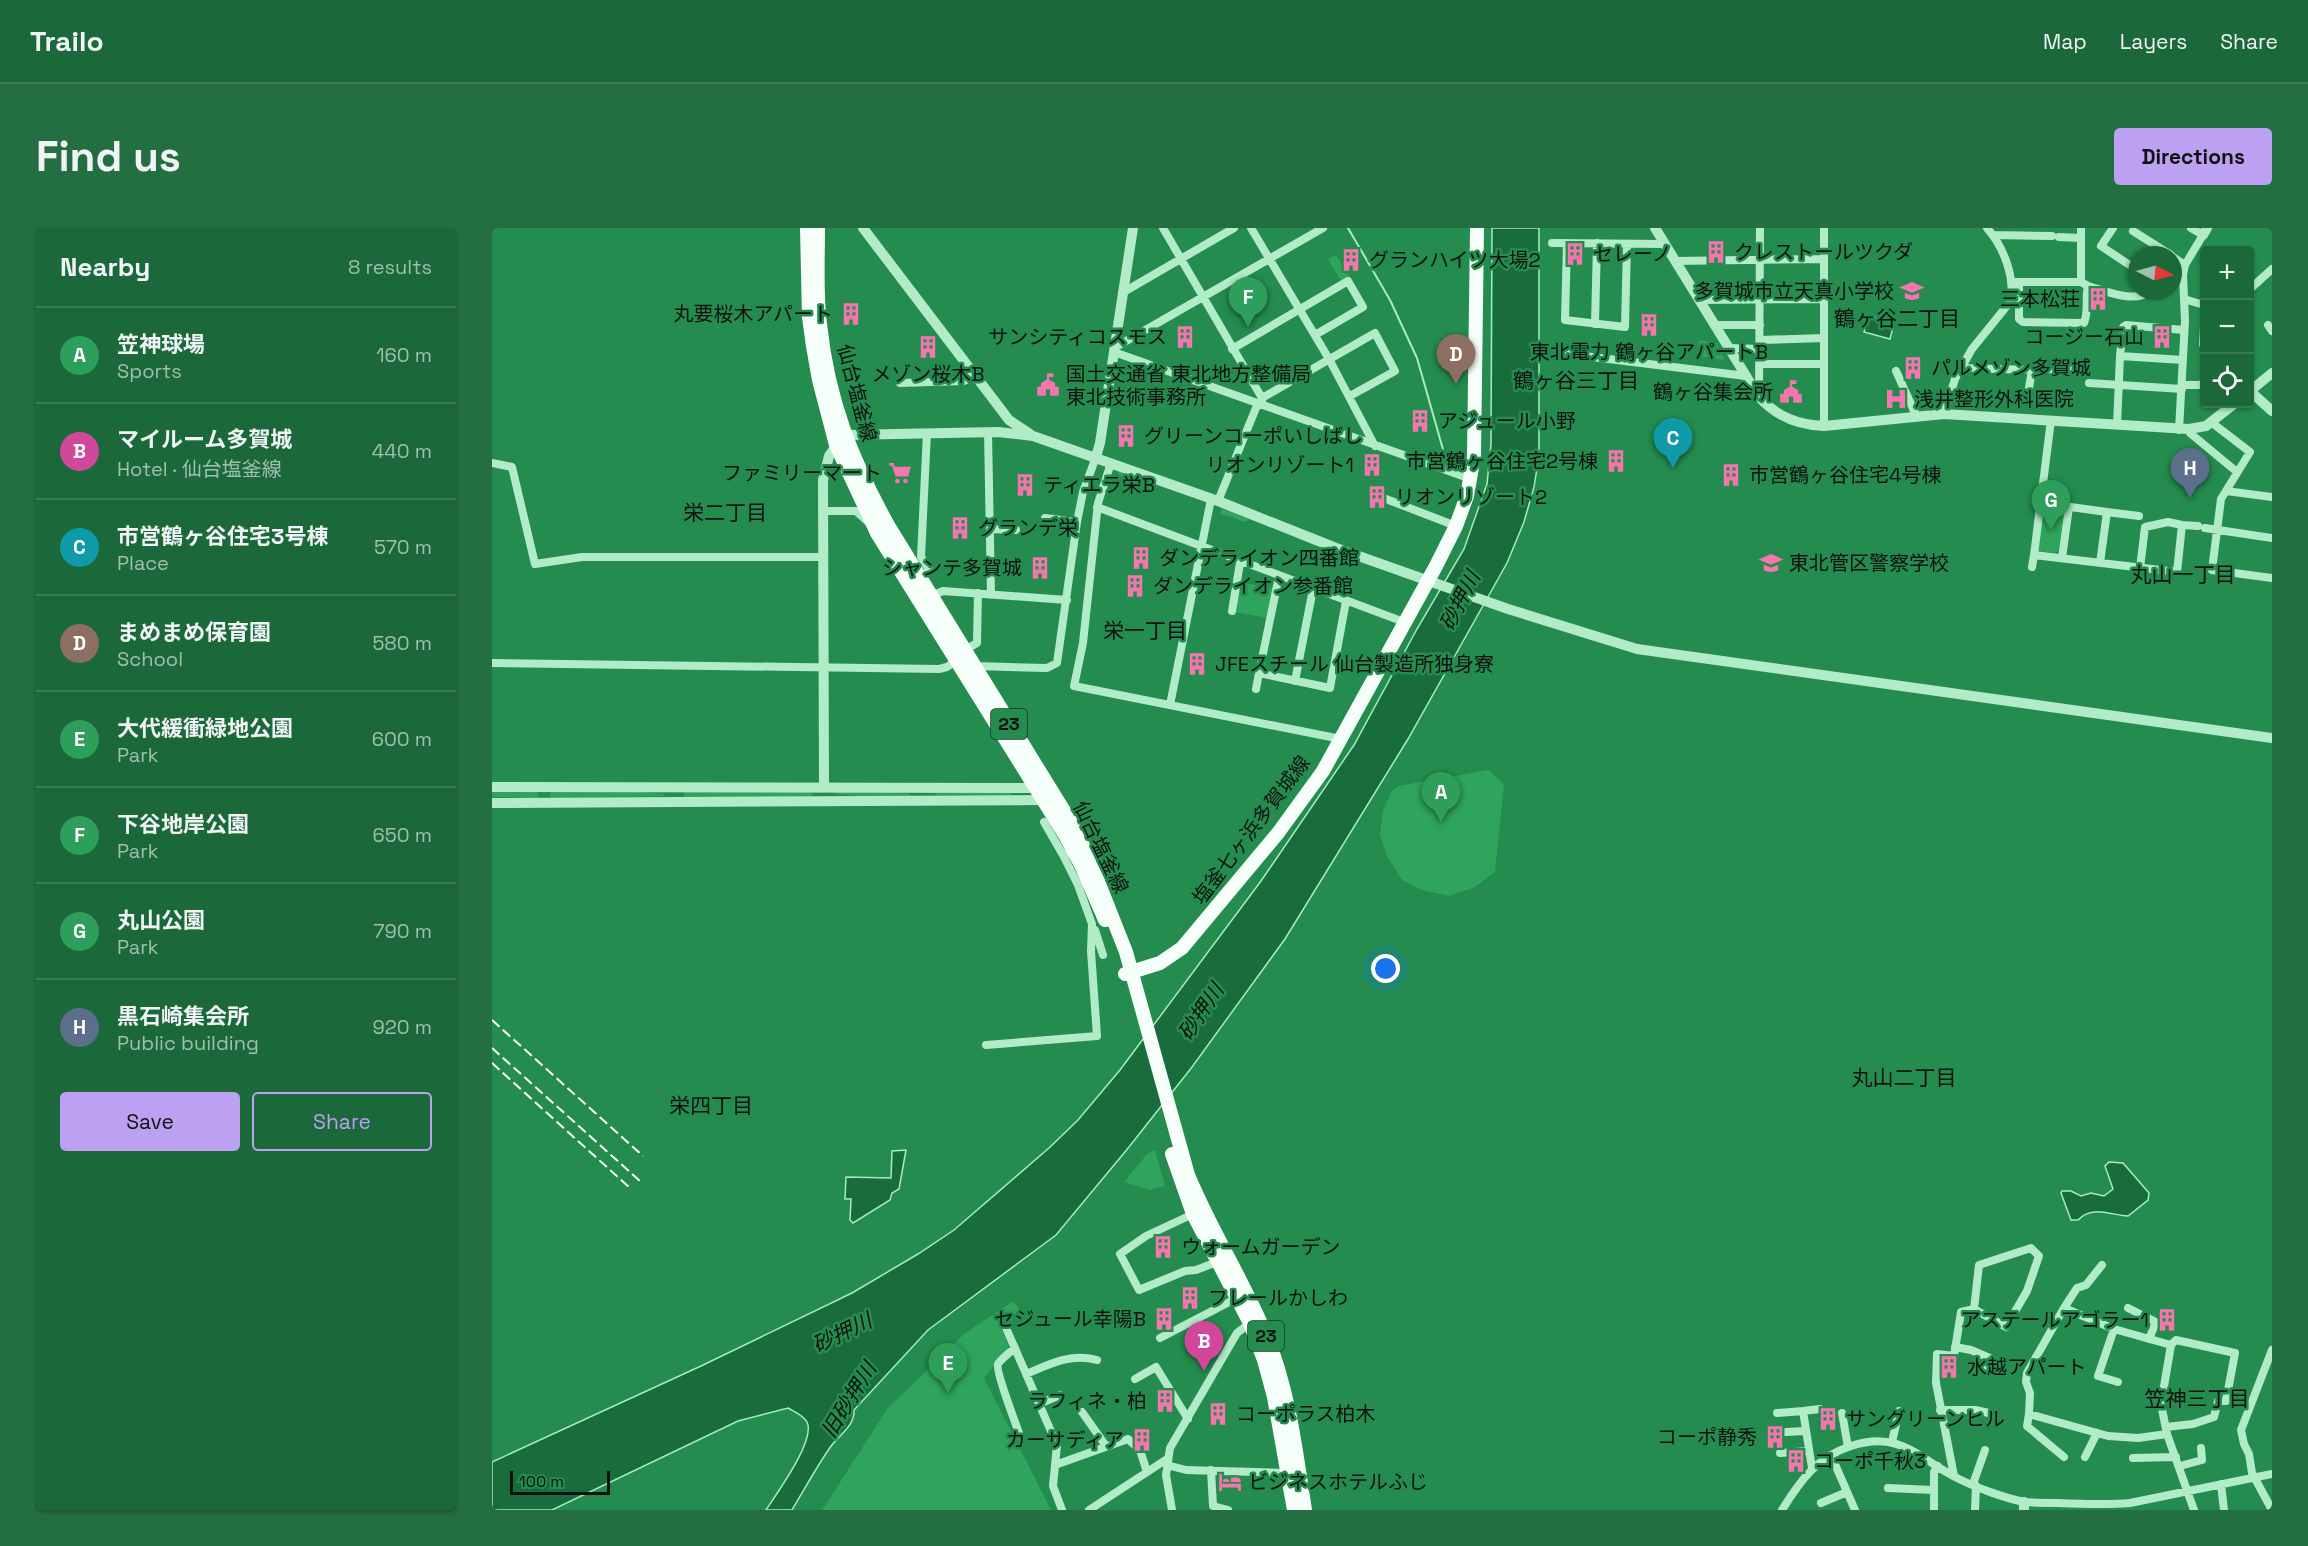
<!DOCTYPE html>
<html lang="en">
<head>
<meta charset="utf-8">
<style>
  body { margin:0; font-family:"Space Grotesk","Noto Sans JP",sans-serif; background:#246f42; color:#f1f3f6 }
  .controls { position:absolute; right:18px; top:18px; display:grid; overflow:hidden; border-radius:6px; box-shadow:0 2px 4px #0004 }
  .controls button { width:54px; height:54px; display:grid; place-items:center; padding:0; border:0; border-bottom:2px solid #397c54; background:#1b693a; color:#f1f3f6; font:30px sans-serif }
  .compass { position:absolute; left:1636px; top:18px; width:54px; height:54px; border-radius:50%; background:#1b693a; box-shadow:0 2px 4px #0004; rotate:96deg }
  .scale { position:absolute; left:18px; bottom:15px; width:100px; box-sizing:border-box; padding-left:6px; border:3px solid #111; border-top:0; font-size:16px; line-height:21px; white-space:nowrap; color:#111; -webkit-text-stroke:4px #248c4e; paint-order:stroke }
  .you { position:absolute; left:894px; top:741px; width:21px; height:21px; margin:-15px; border:4px solid #fff; border-radius:50%; background:#1a73e8; box-shadow:0 0 0 9px #1a73e833 }
  .badge { display:grid; place-items:center; width:39px; height:39px; border-radius:50%; background:#bca0f2; color:#fff; font-size:20px; font-weight:700 }
  .pin { position:absolute; translate:-50% -50px; filter:drop-shadow(0 2px 3px #0008) }
  .pin::after { content:''; position:absolute; top:32px; width:21px; height:18px; background:inherit; clip-path:polygon(0 0,100% 0,50% 100%) }
  .list { margin:0; padding:0; list-style:none }
  h2 { display:flex; justify-content:space-between; align-items:center; height:78px; margin:0; padding:0 24px; font-size:26px }
  h2 small { font-size:20px; font-weight:400; color:#a0bfaf }
  .list li { display:grid; grid-template-columns:39px 1fr auto; gap:18px; align-items:center; box-sizing:border-box; height:96px; padding:0 24px; border-top:2px solid #397c54 }
  .list b { display:block; font-size:22px; white-space:nowrap }
  .list p { margin:0; font-size:20px; white-space:nowrap; color:#a0bfaf }
  .list em { font-size:20px; font-style:normal; color:#a0bfaf }
  .actions { display:flex; gap:12px; padding:18px 24px }
  .actions a { flex:1; padding:14px 0; border:2px solid #bca0f2; border-radius:6px; text-align:center; font-size:21px; color:#bca0f2 }
  .actions .main { background:#bca0f2; color:#111 }
  .icon { flex:none; width:33px; height:33px; fill:none; stroke:currentColor; stroke-width:2; stroke-linecap:round; stroke-linejoin:round }
  .map { position:relative; flex:none; width:1780px; height:1282px; overflow:hidden; border-radius:6px }
  header { display:flex; align-items:center; gap:36px; box-sizing:border-box; height:84px; padding:0 30px; background:#1b693a; border-bottom:2px solid #397c54 }
  header strong { font-size:28px }
  nav { display:flex; gap:33px; margin-inline-start:auto; font-size:21px }
  .intro { display:flex; align-items:center; justify-content:space-between; box-sizing:border-box; height:144px; padding:0 36px }
  h1 { margin:0; font-size:42px }
  .button { padding:15px 27px; border-radius:6px; background:#bca0f2; color:#111; font-size:21px; font-weight:700 }
  main { display:flex; gap:36px; padding:0 36px }
  aside { flex:1; background:#1b693a; border-radius:6px; box-shadow:0 2px 4px #0004 }
  .map>svg:first-child { display:block }
  .green { fill:#2ea45c }
  .water { fill:#196c3b; stroke:#a6ecc0; stroke-width:1.5 }
  .lines { fill:none; stroke-linecap:round; stroke-linejoin:round }
  .stream { stroke:#a6ecc0; stroke-width:2 }
  .minor { stroke:#b2ebc8; stroke-width:8 }
  .tertiary { stroke:#b2ebc8; stroke-width:10 }
  .primary { stroke:#f6fefa; stroke-width:14 }
  .rail { stroke:#fff; stroke-width:2; stroke-dasharray:10 4.5; stroke-linecap:butt }
  .labels { text-anchor:middle; stroke-width:5; stroke-linejoin:round; paint-order:stroke }
  .shield { fill:#248c4e; stroke:#173623; stroke-width:1.5 }
  .shield-label { font-size:18px; font-weight:bold; fill:#111 }
  .poi-label { font-size:20px; fill:#111; stroke:#248c4e; text-anchor:start }
  .street-label { font-size:20px; fill:#111; stroke:#248c4e }
  .neighbourhood-label { font-size:21px; fill:#111; stroke:#248c4e }
  .water-label { font-size:21px; font-style:italic; fill:#111; stroke:#248c4e }
</style>
</head>
<body>
<header>
<strong>Trailo</strong>
<nav><a>Map</a><a>Layers</a><a>Share</a></nav>
</header>
<div class="intro"><h1>Find us</h1><a class="button">Directions</a></div>
<main>
<aside>
<h2>Nearby<small>8 results</small></h2>
<ul class="list">
<li><span class="badge" style="background:#2e9e5b">A</span><div><b>笠神球場</b><p>Sports</p></div><em>160 m</em></li>
<li><span class="badge" style="background:#d1479c">B</span><div><b>マイルーム多賀城</b><p>Hotel · 仙台塩釜線</p></div><em>440 m</em></li>
<li><span class="badge" style="background:#0f9aa8">C</span><div><b>市営鶴ヶ谷住宅3号棟</b><p>Place</p></div><em>570 m</em></li>
<li><span class="badge" style="background:#8d6e63">D</span><div><b>まめまめ保育園</b><p>School</p></div><em>580 m</em></li>
<li><span class="badge" style="background:#2e9e5b">E</span><div><b>大代緩衝緑地公園</b><p>Park</p></div><em>600 m</em></li>
<li><span class="badge" style="background:#2e9e5b">F</span><div><b>下谷地岸公園</b><p>Park</p></div><em>650 m</em></li>
<li><span class="badge" style="background:#2e9e5b">G</span><div><b>丸山公園</b><p>Park</p></div><em>790 m</em></li>
<li><span class="badge" style="background:#5c6f8a">H</span><div><b>黒石崎集会所</b><p>Public building</p></div><em>920 m</em></li>
</ul>
<div class="actions"><a class="main">Save</a><a>Share</a></div>
</aside>
<div class="map">
<svg width="1780" height="1282" viewBox="0 0 1780 1282">
  <rect width="100%" height="100%" fill="#248c4e"/>
  <path class="green" d="M844,27L857,48L849,53L836,31Z
    M1207,112L1225,115L1233,132L1204,128Z
    M626,242L660,255L661,257L657,259L626,247Z
    M731,280L757,290V292L753,294L729,286L728,283Z
    M1553,280L1570,282L1572,286L1567,322L1563,325L1547,323L1545,319L1550,282Z
    M749,354L780,360L775,390L743,384Z
    M996,542L1012,556L1003,644L983,659L958,668L929,662L910,652L895,628L888,607L891,582L900,563L906,558Z
    M366,562L416,565L419,568L394,570L342,566L340,564Z
    M0,563L45,564L47,567L45,570L0,569Z
    M137,563L171,566L173,568L60,570L58,567L59,564Z
    M192,564H320L321,566L318,569H192Z
    M518,564L519,568L444,567V565Z
    M663,922L673,958L658,962L632,954L655,926Z
    M521,1073L530,1084L509,1100L517,1119L492,1150L559,1282H330L396,1180L472,1106Z"/>
  <path class="water" d="M1000,0H1047V228L1042,259L1032,294L1015,335L916,511L793,711L700,839L637,919L564,1007L436,1102L362,1182C363,1199 345,1208 337,1221C324,1240 312,1262 300,1282H274C285,1265 324,1212 315,1194C311,1187 303,1184 296,1180L246,1193L60,1282H0V1234L209,1138L360,1065L426,1026L462,1002L557,920L586,892L628,842L769,653L862,517L925,401L972,321L995,256L999,216Z
    M1376,88L1402,95L1398,111L1372,104Z
    M414,922L407,961L400,965L398,972L361,995L358,992L359,971H353L354,949L399,950L400,923Z
    M1617,934L1631,935L1657,965L1656,972L1636,988C1618,987 1600,977 1586,992H1579L1569,965L1570,963H1579L1589,968L1599,965L1612,968L1621,961L1613,938Z"/>
  <g class="lines">
    <path class="stream" d="M856,0L898,72L925,130L954,232L959,237L971,241"/>
    <path class="minor" d="M671,0L770,170V174
      M759,0L837,131L883,218
      M1332,0V198
      M1589,0V54
      M1621,0L1609,18L1645,42
      M1641,3L1679,27
      M1501,7L1560,8
      M1567,9L1589,10
      M1060,15L1173,16
      M1075,15L1073,92L1133,99L1135,16
      M1681,29L1693,37L1681,46
      M1183,33L1332,31
      M1519,54H1589L1596,58C1615,63 1641,76 1659,63
      M1527,54V91L1531,94L1592,95C1597,83 1593,70 1596,58
      M1758,61L1780,41
      M630,65L742,0
      M1692,71L1712,77
      M1207,72L1332,71
      M1103,96L1105,15
      M1222,97H1268
      M1776,97L1780,103
      M1268,112L1332,110
      M1711,116L1712,98
      M622,120L831,0
      M1237,120L1268,121
      M740,121L856,53L871,79L823,107
      M622,124L979,251
      M1068,125L1254,148
      M1628,128L1631,99L1634,97L1692,102
      M1268,136H1332
      M1470,140L1540,142L1537,160
      M1540,142L1592,140
      M1404,143L1424,187
      M408,155L472,153L483,147
      M1597,155L1690,161
      M1690,157H1708L1712,154
      M1267,169L1268,0
      M770,170L883,105L903,143L858,168
      M1452,186L1463,151L1480,121L1518,74C1524,50 1511,18 1495,0
      M1559,192L1542,327L1685,344L1690,297L1676,294L1653,299L1648,340
      M1719,194L1758,224L1729,271L1720,342L1780,350
      M1625,197L1628,128L1691,132
      M1697,201L1698,205L1745,244
      M1687,202L1693,93L1691,47L1693,37L1711,7L1699,0
      M496,204L499,367
      M0,235L20,239L43,336L90,329H332
      M619,235L606,275L591,415L582,458L849,511
      M1734,263L1780,269
      M894,271L964,298
      M726,273L766,175
      M1549,275L1615,284L1608,335
      M605,279L912,394
      M331,283H364L375,293
      M1615,284L1647,288
      M553,290L585,294
      M1690,297L1706,298
      M1713,300L1780,310
      M498,301L524,302
      M1570,330L1577,279
      M1540,339L1542,327
      M787,348L767,445L838,460L854,373
      M426,349L438,343L429,329L435,205
      M439,368L451,363L575,372
      M740,383L748,335
      M473,422L485,415L486,365
      M0,435L447,441L455,439L465,432
      M482,438L555,440L565,435L585,294L591,264L604,229
      M803,453L821,361
      M764,461L767,445
      M678,477L719,271
      M552,594L571,627
      M603,702L611,727
      M494,817L605,808L599,723L600,696L586,657L571,627L581,622
      M701,986L654,1008L628,1026L647,1062L693,1043L704,1042L725,1034
      M1572,1080L1585,1060L1594,1057L1610,1037
      M1636,1080L1664,1094L1657,1111
      M511,1093L565,1217L561,1258L570,1282
      M1622,1101L1606,1148L1626,1154
      M668,1110L745,1070
      M1463,1119L1479,1122L1500,1131
      M523,1120C518,1124 509,1131 506,1136C503,1142 525,1199 528,1208
      M1494,1143L1495,1129
      M534,1146C558,1136 578,1125 605,1132
      M643,1151L664,1139L696,1191
      M547,1176L568,1167
      M1448,1182H1483L1497,1185
      M1311,1183L1328,1181
      M590,1184L614,1218
      M1285,1185L1311,1183L1320,1240
      M1350,1185L1356,1219
      M1537,1186L1535,1198L1572,1229
      M1674,1199L1701,1196L1722,1189L1726,1173H1734L1743,1125L1684,1112L1679,1117L1669,1176L1675,1206L1702,1282
      M1294,1204L1314,1203
      M1675,1206L1646,1210L1616,1208L1537,1186L1538,1165L1534,1154L1535,1145L1572,1080L1622,1101L1679,1117
      M1400,1214L1407,1183
      M1288,1225L1317,1223
      M1339,1227L1363,1282
      M1593,1229L1605,1205
      M1641,1230L1684,1229
      M563,1237L636,1211L648,1222L655,1244
      M675,1237L694,1242L796,1245
      M1688,1238L1710,1232L1709,1220
      M719,1242L721,1278L736,1282
      M1462,1248L1444,1155L1445,1126L1462,1128L1469,1084L1482,1081L1487,1037L1539,1020L1547,1028L1535,1063L1514,1099L1482,1081
      M1481,1256L1493,1222
      M1729,1256L1732,1282
      M1396,1260L1442,1262
      M1329,1275L1355,1264
      M597,1282L675,1231
      M680,1282L674,1247L678,1220L745,1105L761,1093
      M1290,1282C1308,1253 1325,1229 1359,1218C1409,1201 1427,1232 1467,1251C1485,1260 1513,1270 1532,1274C1543,1275 1554,1275 1565,1275C1589,1276 1613,1277 1638,1275L1780,1246
      M1442,1282V1244L1446,1238
      M1483,1282L1484,1258
      M1780,1282L1760,1245L1757,1226L1752,1216L1749,1202L1780,1122"/>
    <path class="tertiary" d="M371,0L517,192L538,206
      M1163,0L1267,169C1285,189 1306,197 1332,198L1452,186L1697,201L1714,198L1742,176
      M1711,7L1715,0
      M1758,163L1780,183
      M1758,163L1780,145
      M604,229L608,215L641,0
      M0,559L549,560
      M332,559L331,252L337,228L352,207L506,204L541,208L726,273L844,320L1016,381L1145,421L1780,510
      M0,575L555,572
      M1532,1282V1274"/>
    <path class="primary" d="M315,0L317,89L321,118L327,152L344,217L385,305L573,607L589,637L613,692
      M326,0C326,32 324,65 328,96C336,173 360,232 397,299L580,596L596,628L634,724L696,947C719,1003 753,1055 776,1112C798,1167 804,1225 813,1282
      M633,746L668,735L690,720L786,605L831,543L944,338L964,298L975,268L982,228L985,0
      M680,926L701,986L758,1095L772,1132L782,1169L802,1282"/>
    <path class="rail" d="M0,792L151,928
      M0,820L149,954
      M0,835L139,961"/>
  </g>
  <defs>
    <g id="building-bare" transform="scale(1.8)"><path d="M-4-6H4V6H1V3H-1V6H-4ZM-2.5-4.3h1.7v1.8h-1.7ZM.8-4.3h1.7v1.8H.8ZM-2.5-1h1.7V.8h-1.7ZM.8-1h1.7V.8H.8Z" fill="#f575af" stroke="#248c4e" stroke-width="2.5" paint-order="stroke"/></g>
    <g id="school-bare" transform="scale(1.8)"><path d="M0-5L7-2L0 1L-7-2ZM-4 1L0 2.5L4 1V4Q0 6-4 4Z" fill="#f575af" stroke="#248c4e" stroke-width="2.5" paint-order="stroke"/></g>
    <g id="civic-bare" transform="scale(1.8)"><path d="M-.6-6.5H3V-4.5H.6V-3L4-1V1h2V6H-6V1h2V-1L-.6-3ZM-1.2 2.5V6h2.4V2.5Z" fill="#f575af" stroke="#248c4e" stroke-width="2.5" paint-order="stroke"/></g>
    <g id="hospital-bare" transform="scale(1.8)"><path d="M-5-5h3v3.5h4V-5h3V5h-3V1.5h-4V5h-3Z" fill="#f575af" stroke="#248c4e" stroke-width="2.5" paint-order="stroke"/></g>
    <g id="supermarket-bare" transform="scale(1.8)"><path d="M-6-5.5h2.5l.6 2H6L4.5 2H-2.5L-4.4-4H-6ZM-1.5 3.2a1.3 1.3 0 1 0 .1 0ZM3 3.2a1.3 1.3 0 1 0 .1 0Z" fill="#f575af" stroke="#248c4e" stroke-width="2.5" paint-order="stroke"/></g>
    <g id="hotel-bare" transform="scale(1.8)"><path d="M-6-4.5h1.5V1H6V5H4.5V3h-9V5H-6ZM-4 0a1.8 1.8 0 1 1 3.6 0ZM.5 0V-2.5h3Q6-2.5 6 0Z" fill="#f575af" stroke="#248c4e" stroke-width="2.5" paint-order="stroke"/></g>
  </defs>
  <g fill-rule="evenodd">
    <use href="#building-bare" x="1224" y="24"/>
    <use href="#building-bare" x="1083" y="26"/>
    <use href="#building-bare" x="859" y="32"/>
    <use href="#school-bare" x="1420" y="63"/>
    <use href="#building-bare" x="1606" y="71"/>
    <use href="#building-bare" x="359" y="86"/>
    <use href="#building-bare" x="1157" y="97"/>
    <use href="#building-bare" x="693" y="109"/>
    <use href="#building-bare" x="1670" y="109"/>
    <use href="#building-bare" x="436" y="119"/>
    <use href="#building-bare" x="1421" y="140"/>
    <use href="#civic-bare" x="556" y="157"/>
    <use href="#civic-bare" x="1299" y="164"/>
    <use href="#hospital-bare" x="1404" y="171"/>
    <use href="#building-bare" x="928" y="193"/>
    <use href="#building-bare" x="634" y="208"/>
    <use href="#building-bare" x="1124" y="233"/>
    <use href="#building-bare" x="880" y="237"/>
    <use href="#supermarket-bare" x="408" y="245"/>
    <use href="#building-bare" x="1239" y="247"/>
    <use href="#building-bare" x="533" y="257"/>
    <use href="#building-bare" x="885" y="269"/>
    <use href="#building-bare" x="468" y="300"/>
    <use href="#building-bare" x="649" y="330"/>
    <use href="#school-bare" x="1279" y="335"/>
    <use href="#building-bare" x="548" y="340"/>
    <use href="#building-bare" x="643" y="358"/>
    <use href="#building-bare" x="705" y="436"/>
    <use href="#building-bare" x="671" y="1019"/>
    <use href="#building-bare" x="698" y="1070"/>
    <use href="#building-bare" x="672" y="1091"/>
    <use href="#building-bare" x="1675" y="1092"/>
    <use href="#building-bare" x="1457" y="1139"/>
    <use href="#building-bare" x="673" y="1173"/>
    <use href="#building-bare" x="726" y="1186"/>
    <use href="#building-bare" x="1336" y="1191"/>
    <use href="#building-bare" x="1283" y="1209"/>
    <use href="#building-bare" x="650" y="1212"/>
    <use href="#building-bare" x="1304" y="1233"/>
    <use href="#hotel-bare" x="738" y="1254"/>
  </g>
  <g class="labels">
    <g class="shield">
      <rect x="499" y="481" width="36" height="30" rx="4.5"/>
      <rect x="756" y="1093" width="36" height="30" rx="4.5"/>
    </g>
    <g class="shield-label">
      <text x="517" y="502">23</text>
      <text x="774" y="1114">23</text>
    </g>
    <g class="poi-label">
      <text x="1242" y="31">クレストールツクダ</text>
      <text x="1101" y="33">セレーノ</text>
      <text x="877" y="39">グランハイツ大場2</text>
      <text x="1402" y="70" text-anchor="end">多賀城市立天真小学校</text>
      <text x="1588" y="78" text-anchor="end">三本松荘</text>
      <text x="341" y="93" text-anchor="end">丸要桜木アパート</text>
      <text x="675" y="116" text-anchor="end">サンシティコスモス</text>
      <text x="1652" y="116" text-anchor="end">コージー石山</text>
      <text x="1157" y="131" text-anchor="middle">東北電力 鶴ヶ谷アパートB</text>
      <text x="1439" y="147">パルメゾン多賀城</text>
      <text x="436" y="153" text-anchor="middle">メゾン桜木B</text>
      <text x="574" y="153">国土交通省 東北地方整備局<tspan x="574" dy="23">東北技術事務所</tspan></text>
      <text x="1281" y="171" text-anchor="end">鶴ヶ谷集会所</text>
      <text x="1422" y="178">浅井整形外科医院</text>
      <text x="946" y="200">アジュール小野</text>
      <text x="652" y="215">グリーンコーポいしばし</text>
      <text x="1106" y="240" text-anchor="end">市営鶴ヶ谷住宅2号棟</text>
      <text x="862" y="244" text-anchor="end">リオンリゾート1</text>
      <text x="390" y="252" text-anchor="end">ファミリーマート</text>
      <text x="1257" y="254">市営鶴ヶ谷住宅4号棟</text>
      <text x="551" y="264">ティエラ栄B</text>
      <text x="903" y="276">リオンリゾート2</text>
      <text x="486" y="307">グランデ栄</text>
      <text x="667" y="337">ダンデライオン四番館</text>
      <text x="1297" y="342">東北管区警察学校</text>
      <text x="530" y="347" text-anchor="end">シャンテ多賀城</text>
      <text x="661" y="365">ダンデライオン参番館</text>
      <text x="723" y="443">JFEスチール 仙台製造所独身寮</text>
      <text x="689" y="1026">ウォームガーデン</text>
      <text x="716" y="1077">フレールかしわ</text>
      <text x="654" y="1098" text-anchor="end">セジュール幸陽B</text>
      <text x="1657" y="1099" text-anchor="end">アステールアゴラー1</text>
      <text x="1475" y="1146">水越アパート</text>
      <text x="655" y="1180" text-anchor="end">ラフィネ・柏</text>
      <text x="744" y="1193">コーポラス柏木</text>
      <text x="1354" y="1198">サングリーンヒル</text>
      <text x="1265" y="1216" text-anchor="end">コーポ静秀</text>
      <text x="632" y="1219" text-anchor="end">カーサディア</text>
      <text x="1322" y="1240">コーポ千秋3</text>
      <text x="756" y="1261">ビジネスホテルふじ</text>
    </g>
    <g class="street-label">
      <text transform="translate(365 165) rotate(75)" y="7">仙台塩釜線</text>
      <text transform="translate(759 602) rotate(-53)" y="7">塩釜七ヶ浜多賀城線</text>
      <text transform="translate(609 619) rotate(64)" y="7">仙台塩釜線</text>
    </g>
    <g class="neighbourhood-label">
      <text x="1405" y="98">鶴ヶ谷二丁目</text>
      <text x="1084" y="160">鶴ヶ谷三丁目</text>
      <text x="233" y="292">栄二丁目</text>
      <text x="1691" y="354">丸山一丁目</text>
      <text x="653" y="410">栄一丁目</text>
      <text x="1412" y="857">丸山二丁目</text>
      <text x="219" y="885">栄四丁目</text>
      <text x="1705" y="1178">笠神三丁目</text>
    </g>
    <g class="water-label">
      <text transform="translate(968 373) rotate(-63)" y="7">砂押川</text>
      <text transform="translate(709 784) rotate(-56)" y="7">砂押川</text>
      <text transform="translate(350 1105) rotate(-26)" y="7">砂押川</text>
      <text transform="translate(357 1172) rotate(-58)" y="7">旧砂押川</text>
    </g>
  </g>
</svg>
<div class="controls">
<button>+</button>
<button>−</button>
<button><svg class="icon" aria-label="locate" viewBox="0 0 24 24"><circle cx="12" cy="12" r="6"/><path d="M12 2v4M12 18v4M2 12h4M18 12h4"/></svg></button>
</div>
<svg class="compass" viewBox="-18 -18 36 36"><path d="M0-13l5 13h-10z" fill="#e53935"/><path d="M0 13l5-13h-10z" fill="#a0bfaf"/></svg>
<div class="scale">100 m</div>
<div class="you"></div>
<div class="pin badge" style="left:949px;top:594px;background:#2e9e5b">A</div>
<div class="pin badge" style="left:712px;top:1143px;background:#d1479c">B</div>
<div class="pin badge" style="left:1181px;top:240px;background:#0f9aa8">C</div>
<div class="pin badge" style="left:964px;top:156px;background:#8d6e63">D</div>
<div class="pin badge" style="left:456px;top:1165px;background:#2e9e5b">E</div>
<div class="pin badge" style="left:756px;top:99px;background:#2e9e5b">F</div>
<div class="pin badge" style="left:1559px;top:302px;background:#2e9e5b">G</div>
<div class="pin badge" style="left:1698px;top:270px;background:#5c6f8a">H</div>
</div>
</main>
</body>
</html>
